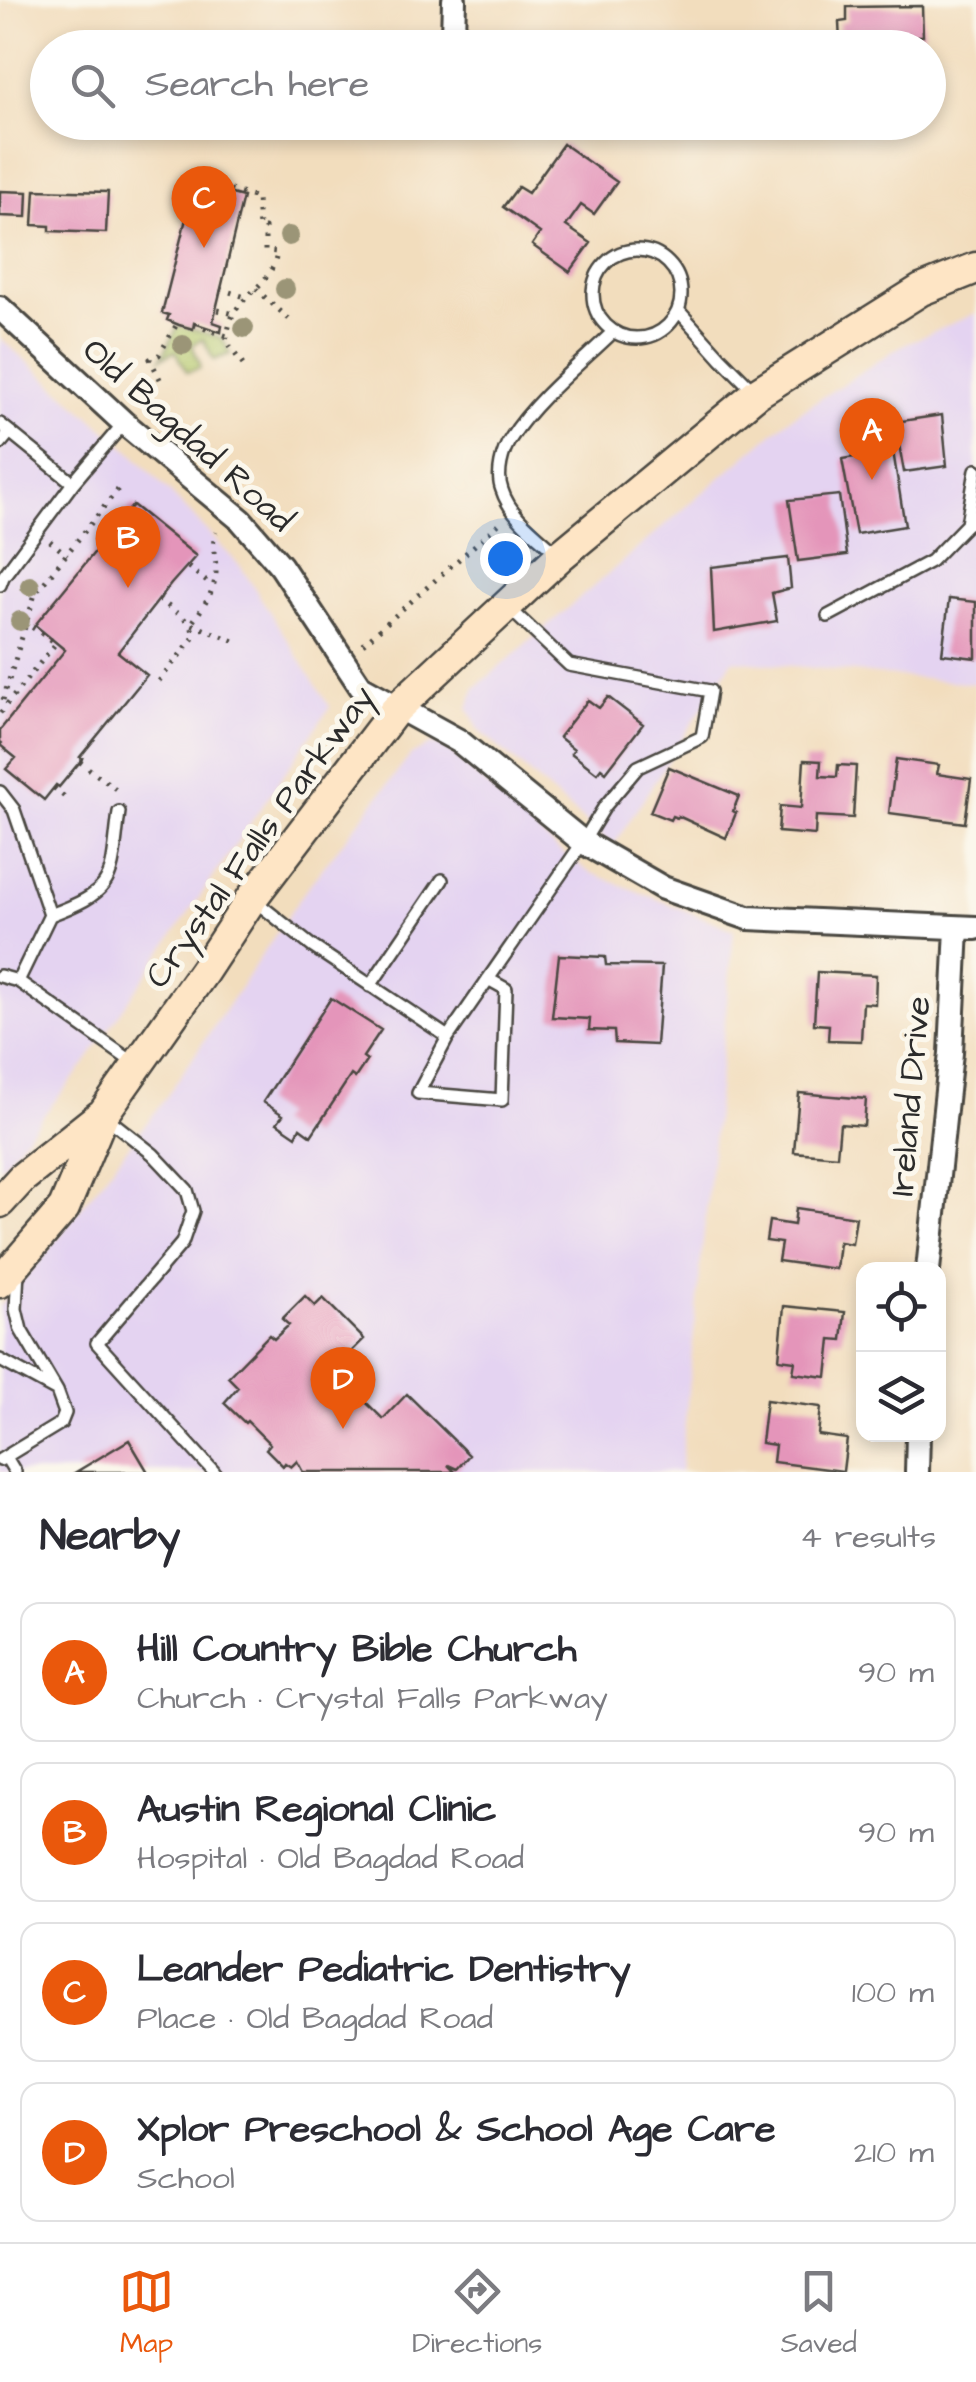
<!DOCTYPE html>
<html lang="en">
<head>
<meta charset="utf-8">
<style>
  body { margin:0; font-family:"Architects Daughter",sans-serif; background:#f7f7f7; color:#2b2b33 }
  .controls { position:absolute; right:30px; bottom:30px; display:grid; overflow:hidden; border-radius:20px; box-shadow:0 5px 15px #0003 }
  .controls button { width:90px; height:90px; display:grid; place-items:center; padding:0; border:0; border-bottom:2px solid #e1e1e2; background:#fff; color:#2b2b33; font:50px sans-serif }
  .you { position:absolute; left:505px; top:558px; width:35px; height:35px; margin:-25px; border:8px solid #fff; border-radius:50%; background:#1a73e8; box-shadow:0 0 0 15px #1a73e833 }
  .badge { display:grid; place-items:center; width:65px; height:65px; border-radius:50%; background:#ea580c; color:#fff; font-size:32px; font-weight:700 }
  .pin { position:absolute; translate:-50% -82px; filter:drop-shadow(0 2px 5px #0008) }
  .pin::after { content:''; position:absolute; top:52px; width:35px; height:30px; background:inherit; clip-path:polygon(0 0,100% 0,50% 100%) }
  .list { margin:0; padding:0; list-style:none }
  h2 { display:flex; justify-content:space-between; align-items:center; height:130px; margin:0; padding:0 40px; font-size:42px }
  h2 small { font-size:32px; font-weight:400; color:#7c7c81 }
  .list li { display:grid; grid-template-columns:65px 1fr auto; gap:30px; align-items:center; box-sizing:border-box; height:140px; margin:0 20px 20px; padding:0 20px; border:2px solid #e1e1e2; border-radius:20px }
  .list b { display:block; font-size:38px; white-space:nowrap }
  .list p { margin:0; font-size:32px; white-space:nowrap; color:#7c7c81 }
  .list em { font-size:32px; font-style:normal; color:#7c7c81 }
  .icon { flex:none; width:55px; height:55px; fill:none; stroke:currentColor; stroke-width:2; stroke-linecap:round; stroke-linejoin:round }
  .map { position:relative; flex:none; width:976px; height:1472px; overflow:hidden }
  .search { position:absolute; background:#fff; box-shadow:0 5px 15px #0003; left:30px; right:30px; top:30px; height:110px; display:flex; align-items:center; gap:25px; box-sizing:border-box; padding:0 35px; border-radius:55px; color:#7c7c81; font-size:38px }
  .sheet { height:770px; background:#fff }
  nav { display:flex; justify-content:space-around; align-items:center; box-sizing:border-box; height:140px; border-top:2px solid #e1e1e2; background:#fff; font-size:28px; color:#7c7c81 }
  nav a { display:grid; justify-items:center; gap:5px }
  nav .on { color:#ea580c }
  .map>svg:first-child { display:block }
  .built { fill:#e4d3f1 }
  .green { fill:#b4c76a; stroke:#70794a; stroke-width:2.5 }
  .building { fill:#e495ba }
  .lines { fill:none; stroke-linecap:round; stroke-linejoin:round }
  .service-casing { stroke:#494641; stroke-width:16 }
  .minor-casing { stroke:#494641; stroke-width:28 }
  .secondary-casing { stroke:#494641; stroke-width:35 }
  .path { stroke:#494641; stroke-width:5; stroke-dasharray:2.5 8; stroke-linecap:butt }
  .service { stroke:#fff; stroke-width:11 }
  .minor { stroke:#fff; stroke-width:22 }
  .secondary { stroke:#fee5c5; stroke-width:30 }
  .tree { fill:#9b9577 }
  .labels { text-anchor:middle; stroke-width:10; stroke-linejoin:round; paint-order:stroke }
  .street-label { font-size:35px; fill:#2b2b2b; stroke:#fbf7ec }
</style>
</head>
<body>
<div class="map">
<svg width="976" height="1472" viewBox="0 0 976 1472">
  <rect width="100%" height="100%" fill="#fbf7ec"/>
  <filter id="ink" filterUnits="userSpaceOnUse"><feTurbulence type="fractalNoise" baseFrequency=".01" numOctaves="2"/><feDisplacementMap in="SourceGraphic" scale="20" xChannelSelector="R" yChannelSelector="G"/><feConvolveMatrix kernelMatrix="1 2 1 2 8 2 1 2 1" color-interpolation-filters="sRGB"/></filter>
  <filter id="wash" filterUnits="userSpaceOnUse"><feTurbulence type="fractalNoise" baseFrequency=".0048" numOctaves="4" result="noise"/><feDisplacementMap in="SourceGraphic" scale="40" xChannelSelector="R" yChannelSelector="G"/><feGaussianBlur stdDeviation="2.25" result="paint"/><feColorMatrix in="noise" values="0 0 0 0 0 0 0 0 0 0 0 0 0 0 0 0 0 1.4 0 .05"/><feComposite in="paint" operator="in"/></filter>
  <g filter="url(#wash)">
    <rect width="100%" height="100%" fill="#f2ddbd"/>
    <path class="built" d="M976,313V684L733,660L613,846L479,730L468,708L475,688L789,419L901,346Z
      M0,338L133,454L241,567L330,707L82,1068L0,1168Z
      M432,744L444,746L557,849L589,872L734,930L680,1472H0V1306L44,1256L165,1099L307,888L411,755Z"/>
    <path class="green" d="M179,325L222,338L230,354L214,360L203,339L192,345L200,364V368L187,372L176,351L161,358Z"/>
    <g id="blocks">
      <path class="building" d="M922,6L923,36H918V48H849V43H840L839,22L847,21V7Z
        M563,144L617,182L594,214L581,205L566,226L591,243L570,272L532,245L540,233L503,207L518,187L528,193Z
        M198,177L210,180L209,188L243,197L213,322L222,325L221,332L194,323L193,329L179,325L167,320L169,315L162,313L189,207L180,204L185,182L196,185Z
        M35,190L108,192L106,233L50,231V226L33,225Z
        M0,191L28,192L27,217L0,216Z
        M942,415L947,466L904,472L895,422Z
        M893,451L905,526L856,534L842,459Z
        M839,495L847,555L798,561L789,500Z
        M133,505L196,556L171,584L118,652L147,675L80,757L83,758L59,787L56,785L44,800L6,769L16,758L0,745V730L65,650L35,625Z
        M788,558L791,588L772,593L777,621L714,632L711,567Z
        M949,599L976,602V658L942,654Z
        M608,697L643,724L606,772L601,768L597,773L571,753L574,749L559,737L588,700L599,708Z
        M896,759L939,765L937,774L971,779L965,823L889,813Z
        M804,760L821,761L820,776L837,777L838,765L856,766L853,818L816,816L815,835L778,832L780,806L801,808Z
        M669,767L739,796L733,811L736,813L726,838L678,816L677,818L672,816L670,820L650,812Z
        M559,955L605,957L606,965L662,966L656,1045L615,1043L614,1031L589,1030L590,1019L552,1017Z
        M817,972L876,975L875,1004L863,1003L861,1041L828,1040L829,1025L814,1024Z
        M331,998L381,1030L363,1057L367,1060L355,1078L351,1075L311,1136L300,1128L296,1136L277,1123L283,1115L263,1102Z
        M799,1093L866,1099L864,1126L840,1124L837,1156L794,1152Z
        M796,1208L856,1217L852,1244L839,1242L836,1269L778,1261L781,1243L766,1241L769,1221L794,1225Z
        M305,1296L315,1306L323,1298L364,1339L333,1370L383,1419L407,1394L469,1455L457,1469L448,1465L455,1472H303L297,1461L291,1467L285,1463L283,1466L266,1449L270,1444L247,1421L245,1423L224,1403L238,1387L228,1377L269,1335L274,1339L289,1325L282,1319Z
        M784,1306L845,1312L842,1340L831,1339L827,1377L793,1373L795,1361L779,1359Z
        M766,1400L821,1407L818,1435L847,1439L843,1471L773,1462L775,1445L761,1443Z
        M129,1440L148,1472H76Z"/>
    </g>
  </g>
  <g filter="url(#ink)">
    <use href="#blocks" fill-opacity="0" stroke="#494641" stroke-width="2.5"/>
    <g class="lines">
      <g class="service-casing">
        <path id="service" d="M593 294a44 44 0 1 1 88 0a44 44 0 1 1-88 0Z
          M678,310L721,358L754,391
          M0,424L10,432L0,444
          M10,432L73,483
          M967,524L976,470
          M557,553C537,535 510,516 502,490C496,475 502,451 511,438C535,400 581,363 613,332
          M0,585L3,577L73,483L124,423
          M828,616L931,561L967,524L976,520
          M0,792L14,810L50,915
          M255,901L313,947L448,1037L583,842L605,806L638,767L702,737L710,691L569,665L509,608
          M0,976L18,981L134,1063
          M18,981L50,915C119,889 110,880 119,812
          M370,986L442,880
          M448,1037L418,1093L502,1100L506,989L488,979
          M106,1117L153,1154L187,1190L193,1211L182,1243L97,1343L214,1472
          M0,1360L57,1391L21,1330L16,1309L18,1271
          M6,1457L15,1472
          M0,1460L61,1423L65,1413L57,1391"/>
      </g>
      <g class="minor-casing">
        <path id="minor" d="M453,36L454,0
          M0,308L124,423L241,520L281,566L361,687L459,741L583,842L663,888L748,918L976,928
          M928,1270L951,1053L957,928
          M917,1472L918,1434"/>
      </g>
      <g class="secondary-casing">
        <path id="secondary" d="M0,1202L22,1178L100,1116
          M0,1282L64,1208L103,1114L204,971L252,898L397,708L560,556L757,393L921,290L976,268"/>
      </g>
      <path class="path" d="M210,184L257,198L259,228H265V251L277,252C274,279 250,290 236,310C230,318 228,331 226,341L243,365
        M220,289L248,298
        M256,289L289,319
        M218,310L234,314
        M194,325L227,336
        M145,391L161,381L150,359L159,355L177,324
        M50,541L67,555
        M188,567L212,586
        M159,599L191,624L237,642
        M363,644L501,522
        M159,681L194,637L191,624C202,609 214,593 216,573C217,558 210,547 216,532
        M3,700L35,594L119,488
        M0,713L56,643L27,624
        M0,743L6,749
        M80,762L121,793
        M54,788L67,799"/>
      <use href="#service" class="service"/>
      <use href="#minor" class="minor"/>
      <use href="#secondary" class="secondary"/>
    </g>
    <g class="tree">
      <circle cx="289" cy="236" r="10"/>
      <circle cx="285" cy="289" r="10"/>
      <circle cx="244" cy="328" r="10"/>
      <circle cx="183" cy="345" r="10"/>
      <circle cx="30" cy="586" r="10"/>
      <circle cx="20" cy="621" r="10"/>
    </g>
  </g>
  <g class="labels">
    <g class="street-label">
      <text transform="translate(189 434) rotate(42)" y="12">Old Bagdad Road</text>
      <text transform="translate(259 836) rotate(-54)" y="12">Crystal Falls Parkway</text>
      <text transform="translate(909 1096) rotate(-85)" y="12">Ireland Drive</text>
    </g>
  </g>
</svg>
<div class="controls">
<button><svg class="icon" aria-label="locate" viewBox="0 0 24 24"><circle cx="12" cy="12" r="6"/><path d="M12 2v4M12 18v4M2 12h4M18 12h4"/></svg></button>
<button><svg class="icon" aria-label="layers" viewBox="0 0 24 24"><path d="M12 4l9 5-9 5-9-5zM3 14l9 5 9-5"/></svg></button>
</div>
<div class="you"></div>
<div class="pin badge" style="left:872px;top:480px">A</div>
<div class="pin badge" style="left:128px;top:588px">B</div>
<div class="pin badge" style="left:204px;top:248px">C</div>
<div class="pin badge" style="left:343px;top:1429px">D</div>
<div class="search"><svg class="icon" aria-label="search" viewBox="0 0 24 24"><circle cx="10" cy="10" r="6"/><path d="M15 15l6 6"/></svg>Search here</div>
</div>
<section class="sheet">
<h2>Nearby<small>4 results</small></h2>
<ul class="list">
<li><span class="badge">A</span><div><b>Hill Country Bible Church</b><p>Church · Crystal Falls Parkway</p></div><em>90 m</em></li>
<li><span class="badge">B</span><div><b>Austin Regional Clinic</b><p>Hospital · Old Bagdad Road</p></div><em>90 m</em></li>
<li><span class="badge">C</span><div><b>Leander Pediatric Dentistry</b><p>Place · Old Bagdad Road</p></div><em>100 m</em></li>
<li><span class="badge">D</span><div><b>Xplor Preschool &amp; School Age Care</b><p>School</p></div><em>210 m</em></li>
</ul>
</section>
<nav>
<a class="on"><svg class="icon" aria-label="map" viewBox="0 0 24 24"><path d="M3 6l6-2 6 2 6-2v14l-6 2-6-2-6 2zM9 4v14M15 6v14"/></svg>Map</a>
<a><svg class="icon" aria-label="directions" viewBox="0 0 24 24"><path d="M12 3l9 9-9 9-9-9zM9 14v-3h6M13 9l2 2-2 2"/></svg>Directions</a>
<a><svg class="icon" aria-label="saved" viewBox="0 0 24 24"><path d="M7 4h10v16l-5-4-5 4z"/></svg>Saved</a>
</nav>
</body>
</html>
